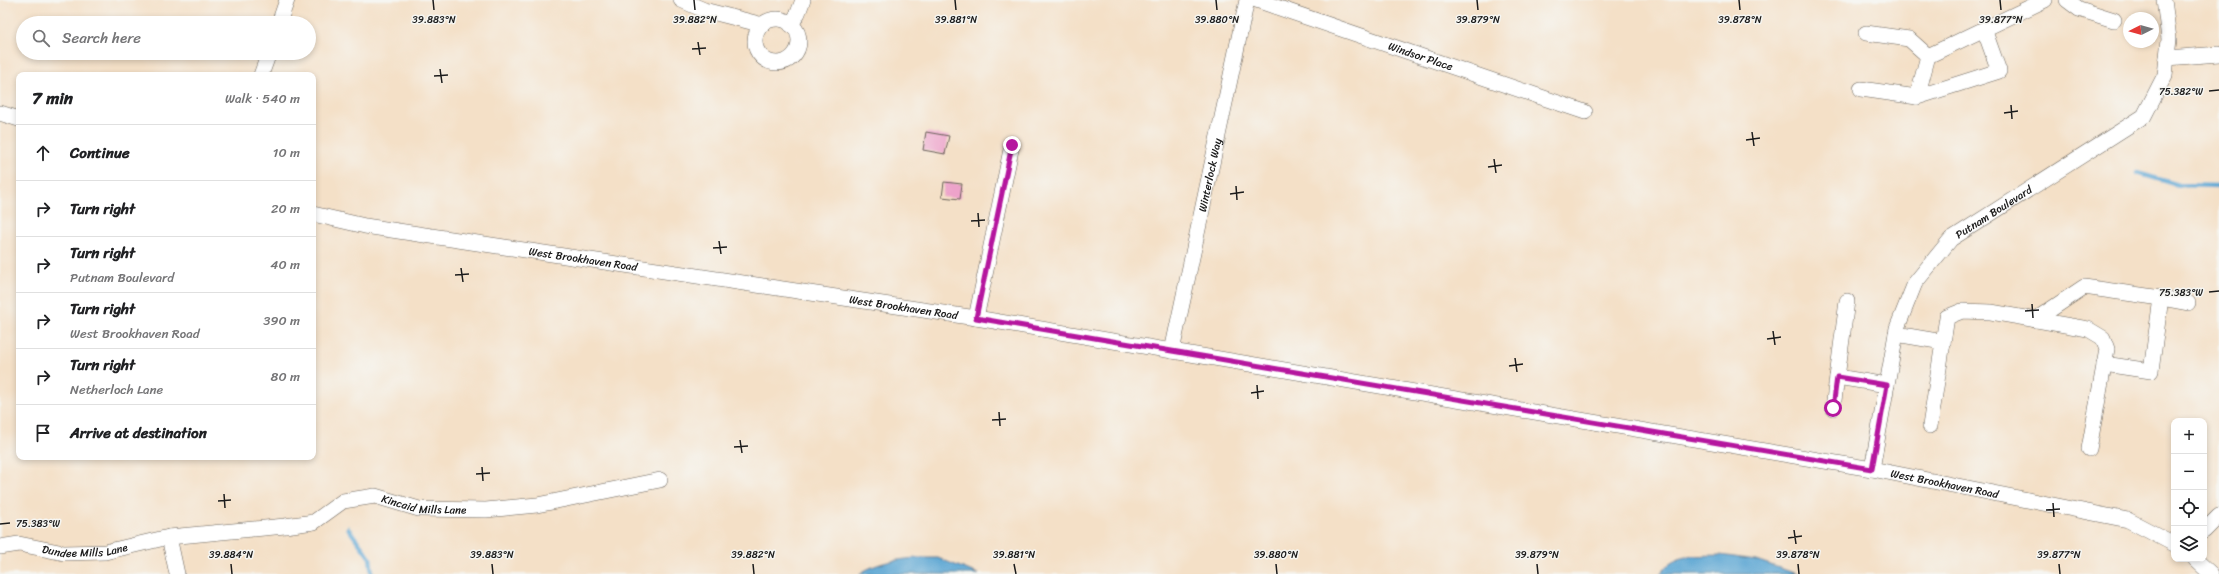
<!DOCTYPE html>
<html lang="en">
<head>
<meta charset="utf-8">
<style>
  body { margin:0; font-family:Sriracha,sans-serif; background:#f2f2f2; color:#202124 }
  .controls { position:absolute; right:12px; bottom:12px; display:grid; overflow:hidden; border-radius:8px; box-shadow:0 2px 6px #0003 }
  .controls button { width:36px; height:36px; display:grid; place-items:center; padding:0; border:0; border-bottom:1px solid #e0e0e0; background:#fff; color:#202124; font:20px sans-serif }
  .compass { position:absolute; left:2123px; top:12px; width:36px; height:36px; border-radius:50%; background:#fff; box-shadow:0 2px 6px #0003; rotate:264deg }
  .stop { position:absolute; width:12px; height:12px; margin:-9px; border:3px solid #b5179e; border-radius:50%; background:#fff }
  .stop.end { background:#b5179e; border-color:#fff; box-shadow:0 1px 4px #0008 }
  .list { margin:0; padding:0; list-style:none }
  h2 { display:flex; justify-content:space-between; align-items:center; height:52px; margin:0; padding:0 16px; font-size:17px }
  h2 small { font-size:13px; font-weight:400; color:#757577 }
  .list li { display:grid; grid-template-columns:26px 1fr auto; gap:12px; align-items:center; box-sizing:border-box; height:56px; padding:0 16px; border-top:1px solid #e0e0e0 }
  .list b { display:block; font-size:15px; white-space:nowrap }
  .list p { margin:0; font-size:13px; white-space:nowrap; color:#757577 }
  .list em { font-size:13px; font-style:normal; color:#757577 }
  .icon { flex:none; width:22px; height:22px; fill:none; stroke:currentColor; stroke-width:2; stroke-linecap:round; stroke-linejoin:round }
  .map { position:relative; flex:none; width:2219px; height:574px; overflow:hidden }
  .search { position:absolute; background:#fff; box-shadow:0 2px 6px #0003; left:16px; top:16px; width:300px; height:44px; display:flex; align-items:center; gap:10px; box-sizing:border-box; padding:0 14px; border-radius:22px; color:#757577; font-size:15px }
  .panel { position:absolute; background:#fff; box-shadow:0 2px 6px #0003; left:16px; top:72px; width:300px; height:388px; border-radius:8px }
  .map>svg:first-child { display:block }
  .water { fill:#5ba6d3; stroke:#3c6178 }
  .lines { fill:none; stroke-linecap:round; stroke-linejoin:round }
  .stream { stroke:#5ba6d3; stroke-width:4.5 }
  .building { fill:#eda3ca }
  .minor-casing { stroke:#686158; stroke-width:16 }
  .minor { stroke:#fff; stroke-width:15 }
  .route { stroke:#b5179e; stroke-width:5 }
  .ticks { fill:none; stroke:#1c1c1c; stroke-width:1.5 }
  .labels { text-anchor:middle; stroke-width:3; stroke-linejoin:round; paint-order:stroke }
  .street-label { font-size:11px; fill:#1c1c1c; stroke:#f6f6f2 }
  .ticks-label { font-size:10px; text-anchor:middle; fill:#1c1c1c; stroke:#f6f6f2; stroke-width:3; stroke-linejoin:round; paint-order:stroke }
</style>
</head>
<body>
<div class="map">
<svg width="2219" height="574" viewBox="0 0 2219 574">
  <rect width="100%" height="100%" fill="#f6f6f2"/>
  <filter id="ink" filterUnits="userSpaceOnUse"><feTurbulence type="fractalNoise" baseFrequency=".025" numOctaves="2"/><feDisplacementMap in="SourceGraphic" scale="8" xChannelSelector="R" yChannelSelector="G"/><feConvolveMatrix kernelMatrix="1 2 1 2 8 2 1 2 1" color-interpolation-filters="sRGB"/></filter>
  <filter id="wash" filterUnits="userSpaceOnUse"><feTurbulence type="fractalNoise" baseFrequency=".012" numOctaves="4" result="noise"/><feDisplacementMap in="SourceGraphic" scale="16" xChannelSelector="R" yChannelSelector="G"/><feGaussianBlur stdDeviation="0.9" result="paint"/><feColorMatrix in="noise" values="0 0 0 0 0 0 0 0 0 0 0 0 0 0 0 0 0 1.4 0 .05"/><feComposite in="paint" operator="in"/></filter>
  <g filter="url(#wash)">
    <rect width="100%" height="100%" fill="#f4e0c7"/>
    <path class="water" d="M1720,555L1756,560L1797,574H1660C1674,553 1697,556 1720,555Z
      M915,558H938L978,574H859C877,562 895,560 915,558Z"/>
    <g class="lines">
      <path class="stream" d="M2137,173L2179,185L2219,186
        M348,528L370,558L372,574"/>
    </g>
    <g id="blocks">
      <path class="building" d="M926,132L949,136L945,154L923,150Z
        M944,182L962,184L960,199L942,197Z"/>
    </g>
  </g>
  <g filter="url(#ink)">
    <use href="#blocks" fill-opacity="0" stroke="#686158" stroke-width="1"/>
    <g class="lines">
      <g class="minor-casing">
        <g id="minor">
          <path d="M681,0L704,10L763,25"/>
          <path id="s1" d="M1256,0L1585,112"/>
          <path d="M2067,0L2079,9L2114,20"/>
          <circle cx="777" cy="41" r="22"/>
          <path d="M279,23L287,0"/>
          <path d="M791,25L798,13L803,0"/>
          <path d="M1866,33L1909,39L1928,56L2045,0"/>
          <path d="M2167,58L2219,54"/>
          <path d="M261,75L269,53"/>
          <path d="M1861,89L1917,97L1928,56"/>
          <path d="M1917,97L1999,71L1984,29"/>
          <path d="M0,113L19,119"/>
          <path id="s2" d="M313,214L365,226L976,318L1872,469L2128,520L2174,544"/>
          <path d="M976,318L1012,145"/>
          <path d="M2035,320L2084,287L2161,298"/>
          <path d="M1896,334L1943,342"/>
          <path id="s3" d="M1172,351L1247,0"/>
          <path d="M2104,364L2151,371L2161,298L2188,303"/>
          <path d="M1837,377L1887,385"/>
          <path d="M1833,408L1847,301"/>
          <path d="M1930,426L1947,317L1962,311L1991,312L2088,329L2103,338L2107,349L2089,449"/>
          <path id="s4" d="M1872,469L1897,328L1915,283L1951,239L2144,116L2165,75L2169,39L2164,0"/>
          <path d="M2204,531L2219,516"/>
          <path d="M169,537L177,574"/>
          <path id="s5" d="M0,547L19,544L64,553L105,552L169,537L285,526L314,522L343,501L375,496L419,509L486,510L537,505L660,480"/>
          <path d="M2195,559L2211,574"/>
        </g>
      </g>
      <use href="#minor" class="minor"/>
    </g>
  </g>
  <g class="lines" filter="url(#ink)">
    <path class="route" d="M1012,145L976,318L1872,469L1887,385L1837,377L1833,408"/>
  </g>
  <path class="ticks" d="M433,0L434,10M694,0L695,10M955,0L956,10M1216,0L1217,10M1477,0L1478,10M1739,0L1740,10M2000,0L2001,10M698,42L700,55M692,49L706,48M440,69L442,83M434,76L448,75M2209,91L2219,90M2011,105L2012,119M2004,113L2018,111M1752,132L1754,146M1746,140L1760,138M1494,159L1496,173M1488,167L1502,165M1236,186L1237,200M1230,194L1244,192M978,213L979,227M971,221L985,220M719,241L721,254M713,248L727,247M461,268L463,282M455,275L469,274M2209,292L2219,291M2032,304L2033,318M2025,311L2039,310M1773,331L1775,345M1767,339L1781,337M1515,358L1517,372M1509,366L1523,364M1257,385L1258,399M1251,393L1264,391M999,412L1000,426M992,420L1006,419M740,440L742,453M734,447L748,446M482,467L483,481M476,474L490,473M224,494L225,508M218,501L231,500M2053,503L2054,517M2046,510L2060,509M0,524L10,523M1794,530L1796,544M1788,538L1802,536M231,564L232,574M492,564L493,574M753,564L754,574M1014,564L1016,574M1276,564L1277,574M1537,564L1538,574M1798,564L1799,574M2059,564L2060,574"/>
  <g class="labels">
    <g class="street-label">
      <text dy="4" stroke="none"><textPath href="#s1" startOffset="174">Windsor Place</textPath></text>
      <text dy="4" stroke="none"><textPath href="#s3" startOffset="180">Winterlock Way</textPath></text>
      <text dy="4" stroke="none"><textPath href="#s4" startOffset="299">Putnam Boulevard</textPath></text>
      <text dy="4" stroke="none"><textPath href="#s2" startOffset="274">West Brookhaven Road</textPath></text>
      <text dy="4" stroke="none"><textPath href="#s2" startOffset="598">West Brookhaven Road</textPath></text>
      <text dy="4" stroke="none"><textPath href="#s2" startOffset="1654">West Brookhaven Road</textPath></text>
      <text dy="4" stroke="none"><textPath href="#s5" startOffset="436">Kincaid Mills Lane</textPath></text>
      <text dy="4" stroke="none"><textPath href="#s5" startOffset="86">Dundee Mills Lane</textPath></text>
    </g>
  </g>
  <g class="ticks-label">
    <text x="434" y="23">39.883°N</text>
    <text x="695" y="23">39.882°N</text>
    <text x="956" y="23">39.881°N</text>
    <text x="1217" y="23">39.880°N</text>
    <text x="1478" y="23">39.879°N</text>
    <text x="1740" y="23">39.878°N</text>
    <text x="2001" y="23">39.877°N</text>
    <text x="2181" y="95">75.382°W</text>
    <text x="2181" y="296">75.383°W</text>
    <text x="38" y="527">75.383°W</text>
    <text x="231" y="558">39.884°N</text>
    <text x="492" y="558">39.883°N</text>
    <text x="753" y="558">39.882°N</text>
    <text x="1014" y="558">39.881°N</text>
    <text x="1276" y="558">39.880°N</text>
    <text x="1537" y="558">39.879°N</text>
    <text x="1798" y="558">39.878°N</text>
    <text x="2059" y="558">39.877°N</text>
  </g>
</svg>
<div class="controls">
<button>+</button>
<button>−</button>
<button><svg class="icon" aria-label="locate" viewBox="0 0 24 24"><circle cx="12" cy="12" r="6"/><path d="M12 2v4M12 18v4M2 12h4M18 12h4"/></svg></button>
<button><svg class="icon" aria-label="layers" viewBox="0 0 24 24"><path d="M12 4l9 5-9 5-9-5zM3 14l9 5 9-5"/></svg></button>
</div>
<svg class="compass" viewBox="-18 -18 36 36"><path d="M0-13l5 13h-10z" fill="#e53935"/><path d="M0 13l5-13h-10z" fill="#757577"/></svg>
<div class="stop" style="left:1833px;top:408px"></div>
<div class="stop end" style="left:1012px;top:145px"></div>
<div class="search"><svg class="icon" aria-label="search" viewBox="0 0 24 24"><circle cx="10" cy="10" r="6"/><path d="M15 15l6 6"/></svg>Search here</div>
<section class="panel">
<h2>7 min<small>Walk · 540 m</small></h2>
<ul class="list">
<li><svg class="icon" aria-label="ahead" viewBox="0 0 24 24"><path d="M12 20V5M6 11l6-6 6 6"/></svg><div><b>Continue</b></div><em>10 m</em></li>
<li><svg class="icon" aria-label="right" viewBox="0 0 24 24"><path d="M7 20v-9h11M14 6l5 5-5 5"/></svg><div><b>Turn right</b></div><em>20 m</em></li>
<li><svg class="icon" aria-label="right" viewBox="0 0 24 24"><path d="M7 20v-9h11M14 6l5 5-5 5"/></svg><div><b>Turn right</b><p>Putnam Boulevard</p></div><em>40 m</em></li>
<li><svg class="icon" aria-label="right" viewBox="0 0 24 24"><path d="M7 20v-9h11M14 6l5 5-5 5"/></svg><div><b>Turn right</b><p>West Brookhaven Road</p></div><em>390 m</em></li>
<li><svg class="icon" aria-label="right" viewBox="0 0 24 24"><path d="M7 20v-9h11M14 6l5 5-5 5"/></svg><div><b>Turn right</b><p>Netherloch Lane</p></div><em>80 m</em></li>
<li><svg class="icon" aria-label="arrive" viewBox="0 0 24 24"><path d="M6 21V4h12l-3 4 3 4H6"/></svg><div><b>Arrive at destination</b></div></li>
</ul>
</section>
</div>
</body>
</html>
